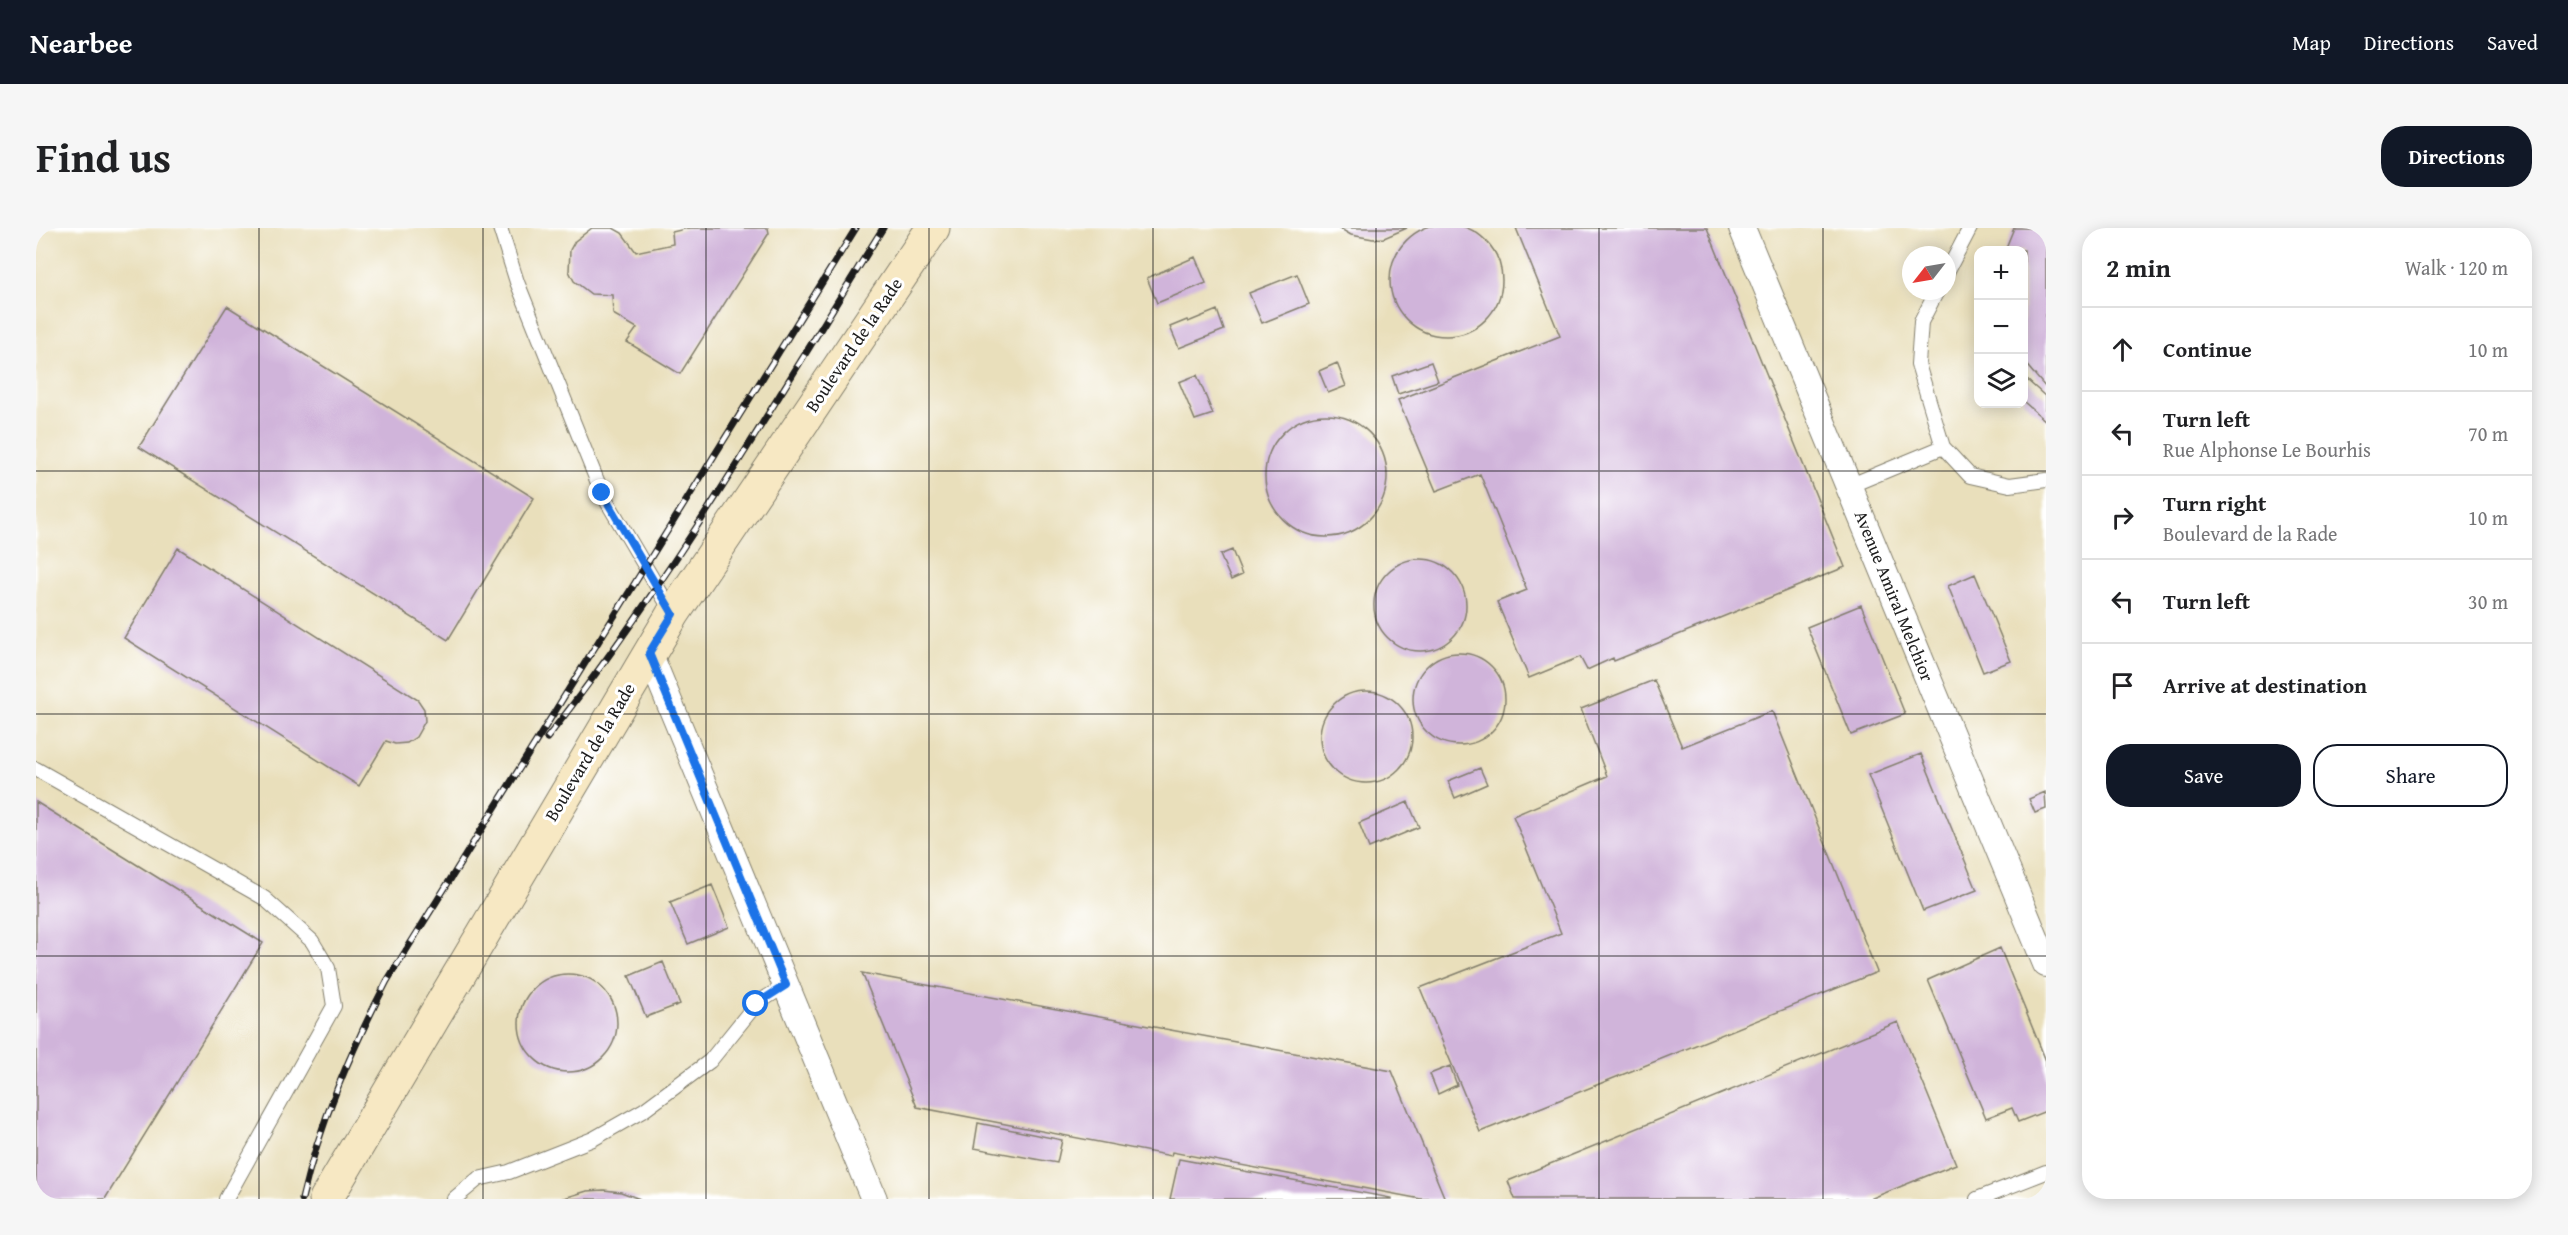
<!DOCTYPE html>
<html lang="en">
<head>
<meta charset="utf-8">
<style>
  body { margin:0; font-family:"Gentium Book Plus",serif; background:#f6f6f6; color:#202124 }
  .controls { position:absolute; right:18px; top:18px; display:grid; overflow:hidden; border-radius:12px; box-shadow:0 3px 15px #0003 }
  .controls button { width:54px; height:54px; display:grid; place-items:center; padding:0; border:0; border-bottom:2px solid #e0e0e0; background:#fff; color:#202124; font:30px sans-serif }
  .compass { position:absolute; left:1866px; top:18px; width:54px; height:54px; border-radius:50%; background:#fff; box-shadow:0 3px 15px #0003; rotate:239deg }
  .stop { position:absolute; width:18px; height:18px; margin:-14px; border:4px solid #1a73e8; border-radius:50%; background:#fff }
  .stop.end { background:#1a73e8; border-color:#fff; box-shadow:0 2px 6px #0008 }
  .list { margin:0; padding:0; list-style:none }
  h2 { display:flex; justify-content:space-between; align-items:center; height:78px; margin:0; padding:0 24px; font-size:26px }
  h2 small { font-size:20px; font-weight:400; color:#757577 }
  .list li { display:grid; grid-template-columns:39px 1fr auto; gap:18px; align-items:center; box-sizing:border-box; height:84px; padding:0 24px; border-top:2px solid #e0e0e0 }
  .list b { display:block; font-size:22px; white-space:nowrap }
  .list p { margin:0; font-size:20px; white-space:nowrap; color:#757577 }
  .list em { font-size:20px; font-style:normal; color:#757577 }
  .actions { display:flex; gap:12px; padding:18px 24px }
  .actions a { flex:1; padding:14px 0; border:2px solid #111827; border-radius:24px; text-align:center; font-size:21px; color:#111827 }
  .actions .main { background:#111827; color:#fff }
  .icon { flex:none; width:33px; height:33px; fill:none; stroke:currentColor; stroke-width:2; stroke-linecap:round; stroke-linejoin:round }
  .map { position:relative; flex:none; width:2010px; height:971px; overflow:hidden; border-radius:24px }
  header { display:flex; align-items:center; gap:36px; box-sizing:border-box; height:84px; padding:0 30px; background:#111827; color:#fff }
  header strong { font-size:28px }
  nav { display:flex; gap:33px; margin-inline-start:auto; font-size:21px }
  .intro { display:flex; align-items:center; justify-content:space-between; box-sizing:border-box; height:144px; padding:0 36px }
  h1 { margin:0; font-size:42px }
  .button { padding:15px 27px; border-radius:24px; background:#111827; color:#fff; font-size:21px; font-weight:700 }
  main { display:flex; gap:36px; padding:0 36px }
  aside { flex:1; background:#fff; border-radius:24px; box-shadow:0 3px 15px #0003 }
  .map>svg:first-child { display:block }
  .building { fill:#d0b4da }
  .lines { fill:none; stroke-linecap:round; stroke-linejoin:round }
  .lane-casing { stroke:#827e6c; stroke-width:16 }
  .street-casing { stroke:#827e6c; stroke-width:28 }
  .secondary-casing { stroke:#827e6c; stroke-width:35 }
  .lane { stroke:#fff; stroke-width:14 }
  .street { stroke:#fff; stroke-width:26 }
  .secondary { stroke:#f7e8c3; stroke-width:33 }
  .rail-casing { stroke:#1c1c1c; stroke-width:7 }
  .rail { stroke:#fff; stroke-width:4.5; stroke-dasharray:14; stroke-linecap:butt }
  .route { stroke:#1a73e8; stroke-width:8 }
  .grid { fill:none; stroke:#1c1c1c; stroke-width:1.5; stroke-opacity:0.55 }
  .labels { text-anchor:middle; stroke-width:6; stroke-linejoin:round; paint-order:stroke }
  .street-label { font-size:18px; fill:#1c1c1c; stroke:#fff }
</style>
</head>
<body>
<header>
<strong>Nearbee</strong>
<nav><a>Map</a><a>Directions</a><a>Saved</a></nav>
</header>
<div class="intro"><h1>Find us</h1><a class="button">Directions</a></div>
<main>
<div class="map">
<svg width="2010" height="971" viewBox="0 0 2010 971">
  <rect width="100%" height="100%" fill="#fff"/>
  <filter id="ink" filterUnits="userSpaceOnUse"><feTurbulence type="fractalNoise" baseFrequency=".0167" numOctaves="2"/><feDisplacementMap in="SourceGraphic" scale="12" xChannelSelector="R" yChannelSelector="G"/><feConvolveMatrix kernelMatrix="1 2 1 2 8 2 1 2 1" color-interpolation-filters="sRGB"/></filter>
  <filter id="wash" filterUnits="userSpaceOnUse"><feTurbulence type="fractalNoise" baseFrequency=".008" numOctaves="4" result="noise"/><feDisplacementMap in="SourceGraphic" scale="24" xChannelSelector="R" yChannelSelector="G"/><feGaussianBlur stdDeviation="1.35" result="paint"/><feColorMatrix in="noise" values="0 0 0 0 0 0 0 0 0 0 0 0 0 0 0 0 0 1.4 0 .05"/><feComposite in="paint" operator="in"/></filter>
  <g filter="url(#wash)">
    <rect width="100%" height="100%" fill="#e9dfbb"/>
    <g id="blocks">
      <path class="building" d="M1354 52a56 56 0 1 1 112 0a56 56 0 1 1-112 0Z
        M556,0H577L586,5L600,24L637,16L636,4L653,0H732L733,5L644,146L591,114L601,100L577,86L576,67L555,66L538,53L533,43L534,22L539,13Z
        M1303,0H1371L1348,10L1337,11L1315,7Z
        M1480,0H1671L1809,339L1578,433L1577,430L1551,442L1544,429L1493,450L1461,374L1491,362L1444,246L1400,263L1362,172L1524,108Z
        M1978,0H2010V160L1988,134V22H1969Z
        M1159,29L1170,55L1121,75L1111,50Z
        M1261,46L1273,76L1226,95L1213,65Z
        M191,78L498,270L412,412L103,219Z
        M1181,82L1188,102L1143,120L1134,99L1151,92L1152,94Z
        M1395,134L1402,153L1362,166L1356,148Z
        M1301,135L1310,158L1292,165L1283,143Z
        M1161,147L1177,186L1159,192L1143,154Z
        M1990,151L2010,169V193L1988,174V154Z
        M1229 248a61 61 0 1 1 122 0a61 61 0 1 1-122 0Z
        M142,320L382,472L388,481L389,493L380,509L371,515L359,516L350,513L323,558L88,410Z
        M1196,322L1206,347L1195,352L1184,327Z
        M1338 377a46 46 0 1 1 92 0a46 46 0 1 1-92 0Z
        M1939,346L1975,433L1947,444L1912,358Z
        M1825,377L1869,486L1815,507L1771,399Z
        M1377 471a46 46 0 1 1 92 0a46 46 0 1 1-92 0Z
        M1618,452L1646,519L1736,483L1841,744L1444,904L1384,760L1525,705L1477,588L1571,548L1545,481Z
        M1284 509a46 46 0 1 1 92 0a46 46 0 1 1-92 0Z
        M1885,526L1941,662L1887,683L1832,547Z
        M1444,540L1451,556L1419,570L1412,553Z
        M2009,564L2010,581L1999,585L1993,571Z
        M0,574L227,715L69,971H0Z
        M1372,574L1383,599L1333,620L1323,595Z
        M676,657L693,699L652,716L634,674Z
        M1964,720L2010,833V883L1982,894L1976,880L1950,890L1892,752Z
        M627,734L644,776L610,789L593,748Z
        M826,745L1356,843L1409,971H1385L1136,924L1135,928L881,879Z
        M483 795a49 49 0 1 1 98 0a49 49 0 1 1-98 0Z
        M1862,794L1920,936L1834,971H1479L1472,953Z
        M1414,838L1421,857L1402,866L1394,846Z
        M942,895L1026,912L1021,935L938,920Z
        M1143,931L1355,970V971H1134Z
        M568,962L585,964L604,971H525L551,963Z"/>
    </g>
  </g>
  <g filter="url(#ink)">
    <use href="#blocks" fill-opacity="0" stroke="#827e6c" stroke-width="1.5"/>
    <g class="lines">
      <g class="lane-casing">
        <path id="lane" d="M464,0L481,54L566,265L636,384
          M1911,44L1934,0
          M1901,63L1885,94L1882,136L1907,219L1934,248L1974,257L2010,252
          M1813,258L1907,219
          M0,541L228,670L276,713L292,740L298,778L190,971
          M418,971L442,951L473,944L557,911L608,882L674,833L720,776L750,757
          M1941,971L2010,944"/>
      </g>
      <g class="street-casing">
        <path id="street" d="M1706,0L2010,736
          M613,425L838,971"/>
      </g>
      <g class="secondary-casing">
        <path id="secondary" d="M290,971L637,386L897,0"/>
      </g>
      <use href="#lane" class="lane"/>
      <use href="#street" class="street"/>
      <use href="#secondary" class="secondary"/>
      <g class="rail-casing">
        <path id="rail" d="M511,510C637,350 739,173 847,0
          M266,971C284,894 315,823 351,753L820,0"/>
      </g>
      <use href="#rail" class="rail"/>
    </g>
  </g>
  <g class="lines" filter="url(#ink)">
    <path class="route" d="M566,265L637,386L613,425L750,757L720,776"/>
  </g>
  <path class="grid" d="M223,0V971M447,0V971M670,0V971M893,0V971M1117,0V971M1340,0V971M1563,0V971M1787,0V971M0,243H2010M0,486H2010M0,728H2010"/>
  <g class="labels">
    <g class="street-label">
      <text transform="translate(818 117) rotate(-56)" y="6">Boulevard de la Rade</text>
      <text transform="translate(1858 368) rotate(68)" y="6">Avenue Amiral Melchior</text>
      <text transform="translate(554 524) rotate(-59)" y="6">Boulevard de la Rade</text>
    </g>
  </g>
</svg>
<div class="controls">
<button>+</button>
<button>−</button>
<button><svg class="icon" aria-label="layers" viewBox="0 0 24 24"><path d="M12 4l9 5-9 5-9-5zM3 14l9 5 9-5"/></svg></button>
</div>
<svg class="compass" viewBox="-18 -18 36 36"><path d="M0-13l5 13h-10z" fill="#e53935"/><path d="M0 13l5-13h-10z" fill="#757577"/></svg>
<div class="stop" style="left:720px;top:776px"></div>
<div class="stop end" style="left:566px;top:265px"></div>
</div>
<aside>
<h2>2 min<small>Walk · 120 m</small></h2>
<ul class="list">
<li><svg class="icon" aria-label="ahead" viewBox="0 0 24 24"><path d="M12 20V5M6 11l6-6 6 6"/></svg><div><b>Continue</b></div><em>10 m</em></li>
<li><svg class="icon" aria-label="left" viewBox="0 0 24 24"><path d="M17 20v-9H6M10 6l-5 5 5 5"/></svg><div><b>Turn left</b><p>Rue Alphonse Le Bourhis</p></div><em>70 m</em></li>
<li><svg class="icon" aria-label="right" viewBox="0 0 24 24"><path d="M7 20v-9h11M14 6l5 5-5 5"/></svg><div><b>Turn right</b><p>Boulevard de la Rade</p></div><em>10 m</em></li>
<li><svg class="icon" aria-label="left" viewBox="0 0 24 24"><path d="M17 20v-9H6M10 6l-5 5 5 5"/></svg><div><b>Turn left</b></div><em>30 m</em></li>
<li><svg class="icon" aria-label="arrive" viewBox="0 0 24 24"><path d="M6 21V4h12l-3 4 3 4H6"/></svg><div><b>Arrive at destination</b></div></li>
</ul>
<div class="actions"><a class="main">Save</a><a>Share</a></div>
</aside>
</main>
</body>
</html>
